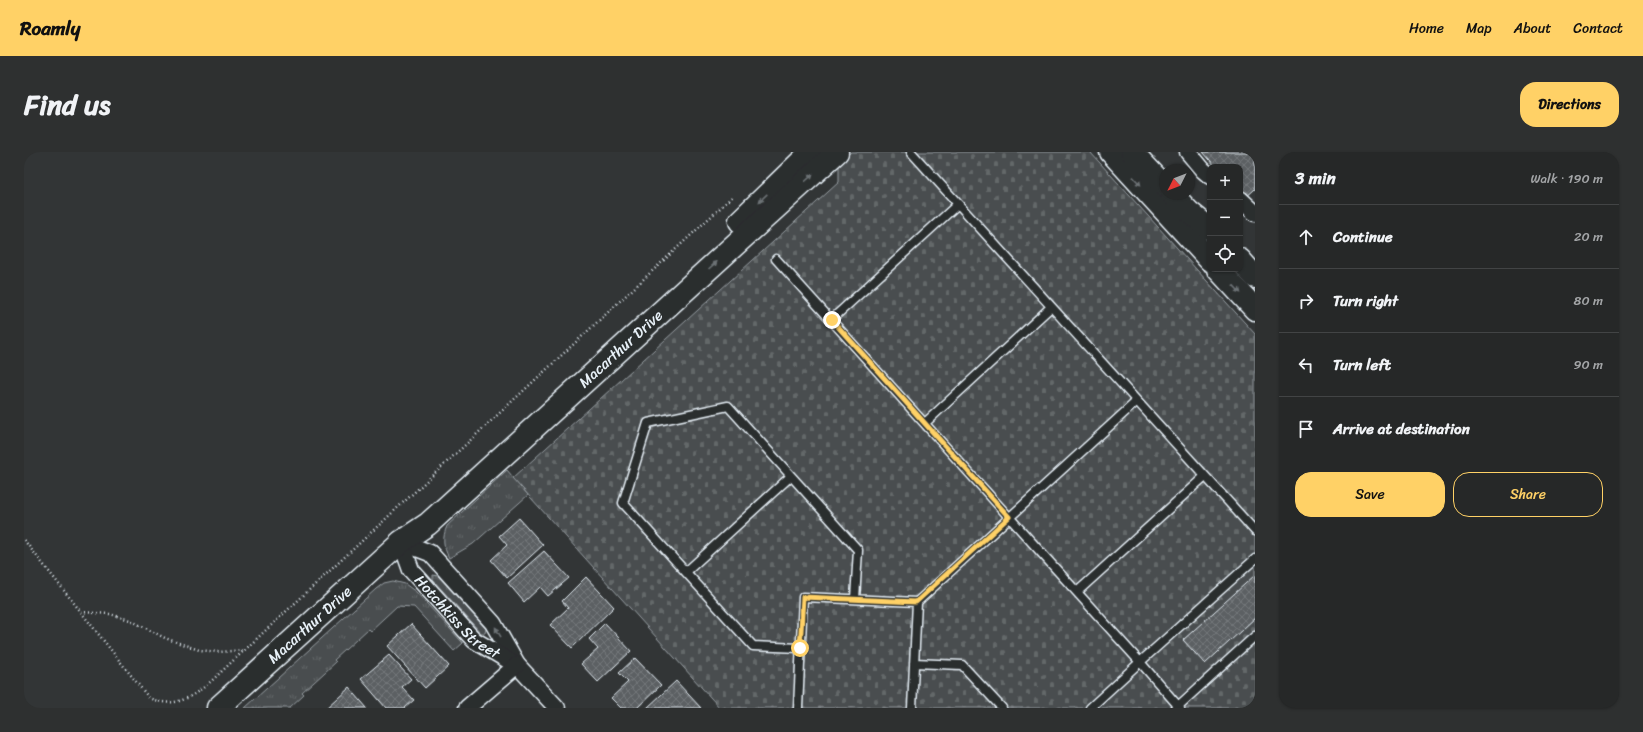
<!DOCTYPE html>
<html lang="en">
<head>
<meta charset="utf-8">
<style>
  body { margin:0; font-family:Sriracha,sans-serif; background:#2e3030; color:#f1f3f6 }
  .controls { position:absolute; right:12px; top:12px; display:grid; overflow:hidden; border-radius:8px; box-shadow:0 1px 3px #0004 }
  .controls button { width:36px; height:36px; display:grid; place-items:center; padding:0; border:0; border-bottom:1px solid #424445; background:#262828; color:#f1f3f6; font:20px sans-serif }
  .compass { position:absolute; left:1135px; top:12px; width:36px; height:36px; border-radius:50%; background:#262828; box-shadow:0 1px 3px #0004; rotate:228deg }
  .stop { position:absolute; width:12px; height:12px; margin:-9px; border:3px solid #ffd166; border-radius:50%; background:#fff }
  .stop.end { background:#ffd166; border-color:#fff; box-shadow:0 1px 4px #0008 }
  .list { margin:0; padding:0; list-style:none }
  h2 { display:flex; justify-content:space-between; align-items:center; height:52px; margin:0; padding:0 16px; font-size:17px }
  h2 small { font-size:13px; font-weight:400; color:#a4a6a8 }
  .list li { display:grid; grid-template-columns:26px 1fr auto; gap:12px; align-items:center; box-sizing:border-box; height:64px; padding:0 16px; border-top:1px solid #424445 }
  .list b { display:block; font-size:15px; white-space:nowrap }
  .list em { font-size:13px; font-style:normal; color:#a4a6a8 }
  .actions { display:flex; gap:8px; padding:12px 16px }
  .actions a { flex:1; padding:9px 0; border:1px solid #ffd166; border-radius:16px; text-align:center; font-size:14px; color:#ffd166 }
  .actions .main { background:#ffd166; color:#111 }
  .icon { flex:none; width:22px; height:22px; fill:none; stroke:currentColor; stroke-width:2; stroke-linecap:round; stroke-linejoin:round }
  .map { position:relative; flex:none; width:1231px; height:556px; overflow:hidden; border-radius:16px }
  header { display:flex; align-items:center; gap:24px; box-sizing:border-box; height:56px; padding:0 20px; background:#ffd166; color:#111 }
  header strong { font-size:19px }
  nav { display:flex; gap:22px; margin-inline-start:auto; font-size:14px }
  .intro { display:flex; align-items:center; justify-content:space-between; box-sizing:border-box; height:96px; padding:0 24px }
  h1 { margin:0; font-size:28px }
  .button { padding:10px 18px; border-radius:16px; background:#ffd166; color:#111; font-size:14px; font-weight:700 }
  main { display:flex; gap:24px; padding:0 24px }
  aside { flex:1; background:#262828; border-radius:16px; box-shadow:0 1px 3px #0004 }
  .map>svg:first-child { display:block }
  .grass { fill:url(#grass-tufts); stroke:#989fa4 }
  .cemetery { fill:url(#cemetery-stones); stroke:#989fa4 }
  .building { fill:url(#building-cross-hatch); stroke:#e8f1f8 }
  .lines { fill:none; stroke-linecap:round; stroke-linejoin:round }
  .lane-casing { stroke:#e8f1f8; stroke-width:11 }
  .street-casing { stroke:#e8f1f8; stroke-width:19 }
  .secondary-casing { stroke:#e8f1f8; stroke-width:25 }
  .path { stroke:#e8f1f8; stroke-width:2.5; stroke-dasharray:1 3; stroke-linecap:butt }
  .lane { stroke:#2a2d2e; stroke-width:8 }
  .street { stroke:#2a2d2e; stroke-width:16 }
  .secondary { stroke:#2a2d2e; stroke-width:22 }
  .oneway { fill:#6c7275 }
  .route { stroke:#ffd166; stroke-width:5 }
  .labels { text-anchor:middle; stroke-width:3.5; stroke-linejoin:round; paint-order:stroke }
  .street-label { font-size:15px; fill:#e8f1f8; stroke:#2a2d2e }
</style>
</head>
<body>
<header>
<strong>Roamly</strong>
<nav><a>Home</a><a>Map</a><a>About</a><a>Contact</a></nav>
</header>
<div class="intro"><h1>Find us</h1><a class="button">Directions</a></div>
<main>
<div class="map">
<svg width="1231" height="556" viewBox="0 0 1231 556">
  <defs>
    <pattern id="grass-tufts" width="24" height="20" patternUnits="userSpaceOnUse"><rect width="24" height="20" fill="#494d4f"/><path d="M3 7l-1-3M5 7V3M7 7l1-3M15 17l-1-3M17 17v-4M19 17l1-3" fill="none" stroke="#636769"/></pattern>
    <pattern id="cemetery-stones" width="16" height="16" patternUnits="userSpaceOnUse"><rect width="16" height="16" fill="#494d4f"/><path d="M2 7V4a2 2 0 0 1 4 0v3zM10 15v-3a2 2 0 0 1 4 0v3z" fill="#636769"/></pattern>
    <pattern id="building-cross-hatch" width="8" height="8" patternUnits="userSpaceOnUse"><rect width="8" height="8" fill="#5c6063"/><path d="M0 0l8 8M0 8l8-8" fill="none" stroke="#73777a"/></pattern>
  </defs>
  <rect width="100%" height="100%" fill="#323536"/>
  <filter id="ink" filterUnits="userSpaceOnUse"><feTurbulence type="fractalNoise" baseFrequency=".025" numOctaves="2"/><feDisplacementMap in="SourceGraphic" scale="8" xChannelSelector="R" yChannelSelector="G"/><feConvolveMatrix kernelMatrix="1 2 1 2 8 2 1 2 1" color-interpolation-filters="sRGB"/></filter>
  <g filter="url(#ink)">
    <path class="grass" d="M483,318L504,343L449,392L425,406C419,394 418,386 423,374Z
      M409,423L414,424L462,477L461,481H457L409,428Z
      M369,429L381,432L392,440L439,491L430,499L390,455L373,454L346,479L344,477L310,508L312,510L278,541L280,543L266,556H221L352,437L360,431Z"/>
    <path class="cemetery" d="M827,0H1066L1231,182V556H696L489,326L815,30V10Z"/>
    <path class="building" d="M1179,0H1231V37L1220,47L1216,43V15H1192Z
      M495,366L519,393L483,426L467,408L483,393L475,384Z
      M520,399L545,426L524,444L516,435L500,450L484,431Z
      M1231,423V466L1181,512L1159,488Z
      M562,425L590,455L548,496L526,473L544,456L538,449Z
      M581,471L607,499L574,530L557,512L574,497L565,487Z
      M387,472L425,514L401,536L363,494Z
      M365,503L387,527L378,535L390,548L381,556H362L337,527Z
      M611,506L637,533L613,556H597L587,546L604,530L595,521Z
      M652,529L677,556H623Z
      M325,535L343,556H302Z"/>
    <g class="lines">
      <g class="lane-casing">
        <path id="lane" d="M887,0L1231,379
          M752,107L1116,510L1066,556
          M807,168L934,52
          M901,271L1027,155
          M662,420L767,324
          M1053,440L1181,324
          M893,450L1113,249
          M776,496L729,494L599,351L624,271L704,254L834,398L831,447
          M890,511L938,513L978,556
          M774,556L779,445L893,450L888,556
          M1152,556L1231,484
          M1156,556L1116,510L1231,407"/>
      </g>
      <g class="street-casing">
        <g id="street">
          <path d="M1164,0L1179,18L1186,24"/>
          <path d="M1216,47L1231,61"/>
          <path d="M377,390L406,401L469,471L493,513L533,556"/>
          <path id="s1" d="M377,390L387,418L450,488L492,513"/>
          <path d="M443,556L493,513"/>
        </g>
      </g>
      <g class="secondary-casing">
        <g id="secondary">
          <path d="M1087,0L1186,108"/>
          <path d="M1108,0L1141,35"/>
          <path d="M1148,42L1165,60L1186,77"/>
          <path d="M716,69L787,0"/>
          <path d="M1216,108L1231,125"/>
          <path d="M1194,117L1231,157"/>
          <path id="s2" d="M194,556L377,390L404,372L813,0"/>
        </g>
      </g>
      <path class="path" d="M0,388L125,546C149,556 163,548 183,533L709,44
        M57,460L86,462L106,468L141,486L175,498L195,500L220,498"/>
      <use href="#lane" class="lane"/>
      <use href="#street" class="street"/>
      <use href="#secondary" class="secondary"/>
    </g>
    <defs><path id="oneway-solid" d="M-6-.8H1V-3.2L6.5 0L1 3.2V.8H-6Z"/></defs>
    <g class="oneway">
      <use href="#oneway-solid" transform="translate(785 26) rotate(-42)"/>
      <use href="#oneway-solid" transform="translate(1113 29) rotate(47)"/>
      <use href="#oneway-solid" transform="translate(739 46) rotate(136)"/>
      <use href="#oneway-solid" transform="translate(689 113) rotate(-42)"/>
      <use href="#oneway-solid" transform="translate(1213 137) rotate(47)"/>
      <use href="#oneway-solid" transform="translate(474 480) rotate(-120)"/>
    </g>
  </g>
  <g class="lines" filter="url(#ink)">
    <path class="route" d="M776,496L779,445L892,450L985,365L808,168"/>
  </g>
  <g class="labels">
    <g class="street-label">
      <text dy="5" stroke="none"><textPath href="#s2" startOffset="540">Macarthur Drive</textPath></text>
      <text dy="5" stroke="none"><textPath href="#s1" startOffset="96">Hotchkiss Street</textPath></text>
      <text dy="5" stroke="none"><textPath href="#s2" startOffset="124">Macarthur Drive</textPath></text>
    </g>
  </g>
</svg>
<div class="controls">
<button>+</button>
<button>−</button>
<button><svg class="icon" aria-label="locate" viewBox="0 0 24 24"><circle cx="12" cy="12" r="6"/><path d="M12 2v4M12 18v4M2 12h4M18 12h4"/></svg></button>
</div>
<svg class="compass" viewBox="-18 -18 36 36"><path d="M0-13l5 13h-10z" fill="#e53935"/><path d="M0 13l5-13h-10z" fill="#a4a6a8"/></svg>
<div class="stop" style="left:776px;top:496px"></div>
<div class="stop end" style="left:808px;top:168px"></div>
</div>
<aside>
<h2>3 min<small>Walk · 190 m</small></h2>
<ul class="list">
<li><svg class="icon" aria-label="ahead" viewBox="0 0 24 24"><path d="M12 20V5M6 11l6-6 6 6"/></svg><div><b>Continue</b></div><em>20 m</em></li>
<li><svg class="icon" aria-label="right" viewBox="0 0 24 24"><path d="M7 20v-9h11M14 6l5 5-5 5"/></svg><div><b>Turn right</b></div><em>80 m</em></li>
<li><svg class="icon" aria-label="left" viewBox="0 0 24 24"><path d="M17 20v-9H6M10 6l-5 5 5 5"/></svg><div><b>Turn left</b></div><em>90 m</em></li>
<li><svg class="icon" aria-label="arrive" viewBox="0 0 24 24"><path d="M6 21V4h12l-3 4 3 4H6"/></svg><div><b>Arrive at destination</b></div></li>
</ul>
<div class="actions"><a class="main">Save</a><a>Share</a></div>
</aside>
</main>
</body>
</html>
